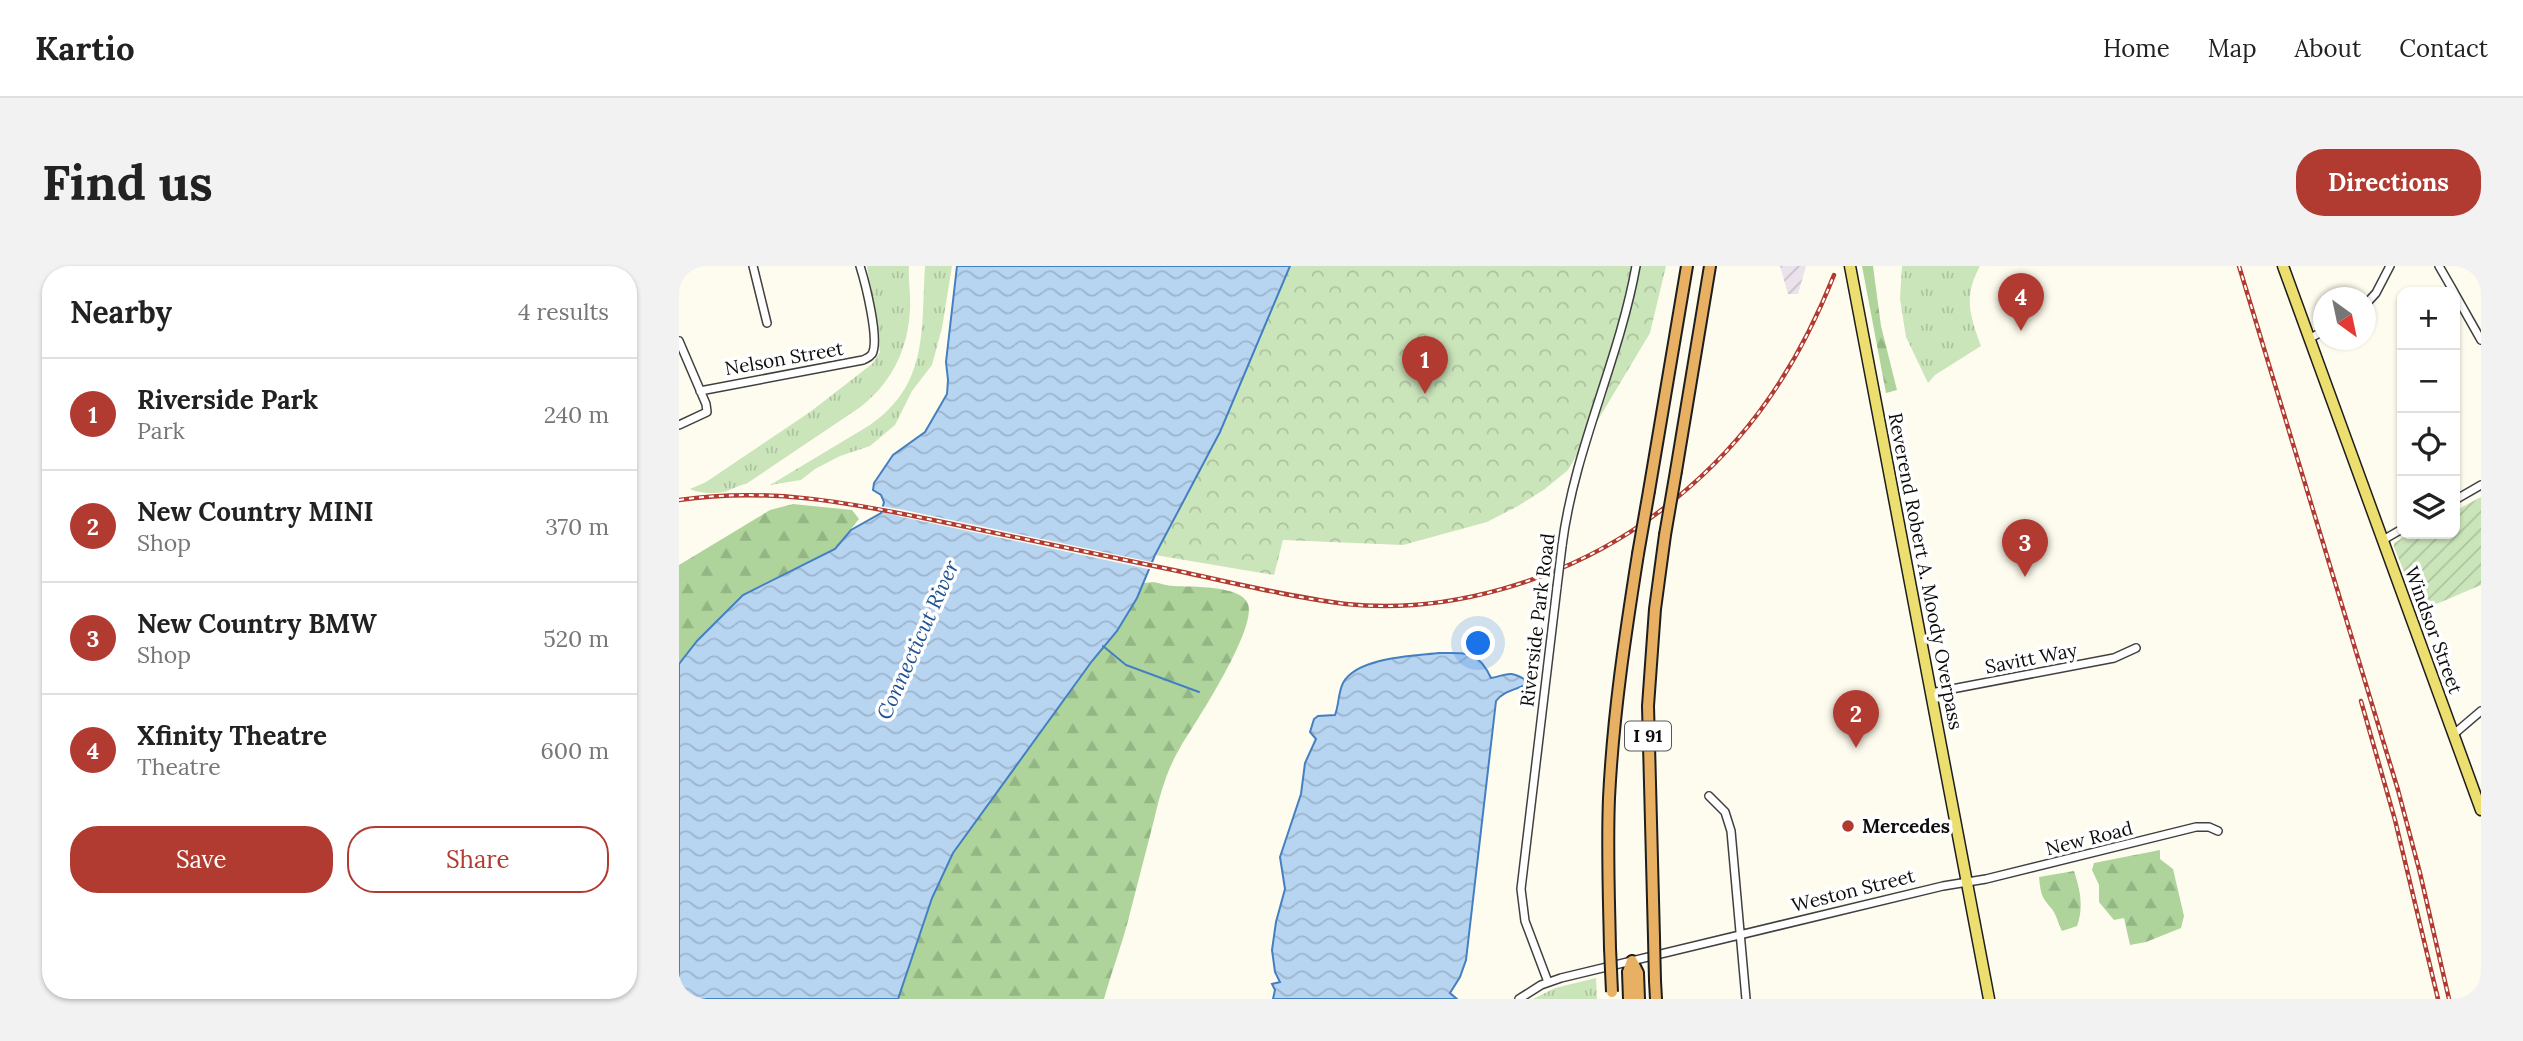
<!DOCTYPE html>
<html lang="en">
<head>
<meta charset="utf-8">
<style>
  body { margin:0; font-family:Lora,serif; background:#f2f2f2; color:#222 }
  .controls { position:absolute; right:21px; top:21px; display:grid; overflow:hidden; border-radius:14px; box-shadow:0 2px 5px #0004 }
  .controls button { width:63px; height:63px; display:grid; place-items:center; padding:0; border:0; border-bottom:2px solid #e0e0e0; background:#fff; color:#222; font:35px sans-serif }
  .compass { position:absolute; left:1634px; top:21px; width:63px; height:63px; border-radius:50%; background:#fff; box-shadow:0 2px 5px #0004; rotate:147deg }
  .you { position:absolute; left:800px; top:378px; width:24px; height:24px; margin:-18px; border:5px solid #fff; border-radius:50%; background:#1a73e8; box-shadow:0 0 0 10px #1a73e833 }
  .badge { display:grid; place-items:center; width:46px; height:46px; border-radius:50%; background:#b13b31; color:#fff; font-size:23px; font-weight:700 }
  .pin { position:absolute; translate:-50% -58px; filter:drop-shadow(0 2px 4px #0008) }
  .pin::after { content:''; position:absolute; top:37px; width:24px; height:21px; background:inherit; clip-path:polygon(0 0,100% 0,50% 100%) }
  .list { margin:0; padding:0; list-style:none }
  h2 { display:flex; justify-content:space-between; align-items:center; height:91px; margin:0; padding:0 28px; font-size:30px }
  h2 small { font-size:23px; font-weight:400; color:#767676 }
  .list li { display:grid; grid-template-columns:46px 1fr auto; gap:21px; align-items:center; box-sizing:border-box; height:112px; padding:0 28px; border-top:2px solid #e0e0e0 }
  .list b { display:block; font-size:26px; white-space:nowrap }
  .list p { margin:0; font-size:23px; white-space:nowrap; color:#767676 }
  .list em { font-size:23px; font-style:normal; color:#767676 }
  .actions { display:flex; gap:14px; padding:21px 28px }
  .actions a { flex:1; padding:16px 0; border:2px solid #b13b31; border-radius:28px; text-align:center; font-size:24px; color:#b13b31 }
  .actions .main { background:#b13b31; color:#fff }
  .icon { flex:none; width:38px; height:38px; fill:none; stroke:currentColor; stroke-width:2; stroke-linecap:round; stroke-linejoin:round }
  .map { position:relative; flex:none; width:1802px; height:733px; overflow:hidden; border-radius:28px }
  header { display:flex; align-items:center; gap:42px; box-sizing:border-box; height:98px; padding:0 35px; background:#fff; border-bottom:2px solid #e0e0e0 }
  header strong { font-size:33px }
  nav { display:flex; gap:38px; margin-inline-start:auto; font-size:24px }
  .intro { display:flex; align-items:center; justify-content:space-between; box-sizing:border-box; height:168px; padding:0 42px }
  h1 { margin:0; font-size:49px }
  .button { padding:18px 32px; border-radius:28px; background:#b13b31; color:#fff; font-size:24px; font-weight:700 }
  main { display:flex; gap:42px; padding:0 42px }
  aside { flex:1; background:#fff; border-radius:28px; box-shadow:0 2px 5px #0004 }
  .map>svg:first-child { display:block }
  .industrial { fill:url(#industrial-furrows) }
  .grass { fill:url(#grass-tufts) }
  .forest { fill:url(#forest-firs) }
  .park { fill:url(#park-crowns) }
  .garden { fill:url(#garden-furrows) }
  .water { fill:url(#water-waves); stroke:#4480c1; stroke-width:2 }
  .pier { fill:#fefcee }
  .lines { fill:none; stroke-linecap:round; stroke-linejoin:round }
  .stream { stroke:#4480c1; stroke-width:2 }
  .minor-casing { stroke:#404040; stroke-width:10 }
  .major-casing { stroke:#1e1e1e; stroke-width:13 }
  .highway-casing { stroke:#1e1e1e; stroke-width:14 }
  .minor { stroke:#fff; stroke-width:7 }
  .major { stroke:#ecde6f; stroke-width:10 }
  .highway { stroke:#e8b062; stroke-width:10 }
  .rail-casing { stroke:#b13b31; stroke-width:4.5 }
  .rail { stroke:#fff; stroke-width:2; stroke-dasharray:5; stroke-linecap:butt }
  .minor-bridge-casing { stroke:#404040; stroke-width:10; stroke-linecap:butt }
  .highway-bridge-casing { stroke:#1e1e1e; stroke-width:14; stroke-linecap:butt }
  .minor-bridge { stroke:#fff; stroke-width:7 }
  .highway-bridge { stroke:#e8b062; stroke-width:10 }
  .poi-dot { fill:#b13b31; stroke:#fff; stroke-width:2.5 }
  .labels { text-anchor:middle; stroke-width:7; stroke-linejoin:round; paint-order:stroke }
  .shield { fill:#fff; stroke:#565656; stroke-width:2 }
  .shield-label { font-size:18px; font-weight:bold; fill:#0d0d0d }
  .street-label { font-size:19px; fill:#0d0d0d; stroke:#fff }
  .poi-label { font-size:19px; font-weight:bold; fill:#0d0d0d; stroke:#fff; text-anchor:start }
  .water-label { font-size:21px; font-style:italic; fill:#215394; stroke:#fff }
</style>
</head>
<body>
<header>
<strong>Kartio</strong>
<nav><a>Home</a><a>Map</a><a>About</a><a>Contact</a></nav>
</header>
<div class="intro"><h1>Find us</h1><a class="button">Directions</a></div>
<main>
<aside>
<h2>Nearby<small>4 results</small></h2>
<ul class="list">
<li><span class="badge">1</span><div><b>Riverside Park</b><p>Park</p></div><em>240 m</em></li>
<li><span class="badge">2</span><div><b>New Country MINI</b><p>Shop</p></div><em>370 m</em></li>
<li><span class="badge">3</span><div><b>New Country BMW</b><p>Shop</p></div><em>520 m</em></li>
<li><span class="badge">4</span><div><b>Xfinity Theatre</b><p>Theatre</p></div><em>600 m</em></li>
</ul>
<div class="actions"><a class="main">Save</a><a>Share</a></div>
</aside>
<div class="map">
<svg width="1802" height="733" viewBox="0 0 1802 733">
  <defs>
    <pattern id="industrial-furrows" width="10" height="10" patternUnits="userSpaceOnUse" patternTransform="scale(1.75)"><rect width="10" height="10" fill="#ebe2eb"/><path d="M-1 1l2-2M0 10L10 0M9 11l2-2" fill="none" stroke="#c8c1c8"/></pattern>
    <pattern id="grass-tufts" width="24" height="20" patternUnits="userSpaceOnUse" patternTransform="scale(1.75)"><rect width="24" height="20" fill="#cbe5bb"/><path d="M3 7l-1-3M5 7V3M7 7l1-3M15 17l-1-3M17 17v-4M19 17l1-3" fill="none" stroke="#adc3a0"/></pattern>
    <pattern id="forest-firs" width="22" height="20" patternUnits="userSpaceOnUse" patternTransform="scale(1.75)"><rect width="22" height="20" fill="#aed49b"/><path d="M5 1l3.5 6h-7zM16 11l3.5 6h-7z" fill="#94b584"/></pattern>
    <pattern id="park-crowns" width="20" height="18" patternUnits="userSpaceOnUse" patternTransform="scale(1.75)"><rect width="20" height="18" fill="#cbe5bb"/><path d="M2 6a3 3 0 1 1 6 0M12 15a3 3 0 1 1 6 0" fill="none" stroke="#adc3a0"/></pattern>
    <pattern id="garden-furrows" width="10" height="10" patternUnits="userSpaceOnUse" patternTransform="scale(1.75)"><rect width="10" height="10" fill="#cbe5bb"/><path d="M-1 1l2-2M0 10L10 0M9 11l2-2" fill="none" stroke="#adc3a0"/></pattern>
    <pattern id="water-waves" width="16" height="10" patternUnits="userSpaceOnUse" patternTransform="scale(1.75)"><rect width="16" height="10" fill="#b7d4f1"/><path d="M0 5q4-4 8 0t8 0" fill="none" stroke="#9cb5cd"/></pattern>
  </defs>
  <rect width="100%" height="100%" fill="#fefcee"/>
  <path class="industrial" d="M1101,0H1127L1119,28H1109Z"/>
  <path class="grass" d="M188,0H230C229,15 232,29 231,44C229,84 212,118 180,142L67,218C59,219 53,224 45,226C36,228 19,227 11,223L27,216L131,146L193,98L201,86Z
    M246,0H273L263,62L253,99L233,125L216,159L191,180L161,190L136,203L122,214L91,219L191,159C250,118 242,64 246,0Z
    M1223,0H1301C1284,31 1291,50 1302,80L1256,109L1249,117L1227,71L1221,33Z
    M917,712L918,733H854L876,722Z"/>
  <path class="forest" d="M1183,0H1194L1202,60L1218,124L1207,127Z
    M114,238L173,244L180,253L156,283L127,298L18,375L0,398V299L91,244Z
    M474,316C481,317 488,320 495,320C512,321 562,319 569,338C578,363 517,456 502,480C488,503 481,528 475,554C467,585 459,616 451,647C444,676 433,704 425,733H219L253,632L274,587L413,395L438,365L465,317Z
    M1481,584V593L1494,603L1505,650L1502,662L1467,676L1451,679L1445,652L1435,654L1420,636V619L1413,604L1415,597Z
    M1395,605C1401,623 1405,641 1398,660L1383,665C1380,659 1377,648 1373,643C1362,630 1362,629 1360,611Z"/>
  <path class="park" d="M611,0H987L971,67L889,204L866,223L839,240L808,256L724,279L604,274L595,309L476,289L541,166Z"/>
  <path class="garden" d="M1802,231V319L1741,345L1715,281V277L1730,268H1776V245Z"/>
  <path class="water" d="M278,0H611L541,166L476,289L458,332L438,365L413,395L274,587L253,632L219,733H0V398L18,375L64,329L156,283L172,264L202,247L205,236L202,229L194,224L195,217L214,189L246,166L268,128L269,114L267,96Z
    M760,387C788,387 799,384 812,412C828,409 830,404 845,413L846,419C836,424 824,425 817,435L787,694L781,711L771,727L778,733H594L596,724L593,718L601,716L596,706L593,684L597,656L606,623L601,591L622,528L626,497L637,473L631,466L635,453L639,450L656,449C660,439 659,427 664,417C678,391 735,390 760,387Z"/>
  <path class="pier" d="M201,240L225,244L477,297L474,304L223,251L199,245Z"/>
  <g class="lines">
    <path class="stream" d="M424,380L447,399L520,426"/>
    <g class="minor-casing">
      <path id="minor" d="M74,0L88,57
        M1760,0L1775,26
        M1776,28L1802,74
        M1686,39L1697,27L1711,0
        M1630,73L1644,65
        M0,75L27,138L28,146L0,159
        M21,125L184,94C188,92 190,92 193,88C201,74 186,16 181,0
        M1776,234L1802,219
        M1704,274L1723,263
        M883,280C895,184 940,95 957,0
        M1252,427L1435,392L1457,382
        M1775,468L1802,445
        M1030,530L1046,546L1052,565L1067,733
        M869,716L846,655L842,623L878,321
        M840,733L862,719L882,712L1264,620L1307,613L1517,561H1530L1539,565"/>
    </g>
    <g class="major-casing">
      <path id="major" d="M1171,0L1310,733
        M1604,0L1802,544"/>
    </g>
    <g class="highway-casing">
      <path id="highway" d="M997,205L1031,0
        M970,225L1008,0
        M975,672L969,440L976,343L986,269
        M931,682C930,632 928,582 930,532C934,450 946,370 959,288
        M953,695L959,707L960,733
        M976,715L977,733
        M950,733L949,706L953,695"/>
    </g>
    <use href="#minor" class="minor"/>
    <use href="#major" class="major"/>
    <use href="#highway" class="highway"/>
    <g class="rail-casing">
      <path id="rail" d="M1560,0L1719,524L1741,607L1770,733
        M0,234C89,221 167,236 254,254C336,271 418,288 499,305C555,317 611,331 667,338C769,349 883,314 966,256C1058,191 1114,112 1155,9
        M1682,435L1716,554L1759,733"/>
    </g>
    <use href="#rail" class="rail"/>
    <g class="minor-bridge-casing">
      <path id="minor-bridge" d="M878,321L883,280"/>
    </g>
    <g class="highway-bridge-casing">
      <path id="highway-bridge" d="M986,269L997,205
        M959,288L970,225
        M975,672L976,715
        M931,682L933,726"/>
    </g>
    <use href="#minor-bridge" class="minor-bridge"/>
    <use href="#highway-bridge" class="highway-bridge"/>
  </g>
  <circle class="poi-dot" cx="1169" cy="560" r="7"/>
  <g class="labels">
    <rect class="shield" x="946" y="455.5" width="46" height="29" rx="5"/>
    <g class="shield-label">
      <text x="969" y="476">I 91</text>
    </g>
    <g class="street-label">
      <text transform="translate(105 92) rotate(-10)" y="7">Nelson Street</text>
      <text transform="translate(1247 305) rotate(79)" y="7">Reverend Robert A. Moody Overpass</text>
      <text transform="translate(858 354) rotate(-83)" y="7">Riverside Park Road</text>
      <text transform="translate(1755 364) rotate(70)" y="7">Windsor Street</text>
      <text transform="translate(1352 392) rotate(-11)" y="7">Savitt Way</text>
      <text transform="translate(1410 572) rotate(-14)" y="7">New Road</text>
      <text transform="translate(1174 624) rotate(-14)" y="7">Weston Street</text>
    </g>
    <g class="poi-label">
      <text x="1183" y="567">Mercedes</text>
    </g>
    <g class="water-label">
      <text transform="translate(239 374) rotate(-66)" y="7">Connecticut River</text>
    </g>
  </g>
</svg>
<div class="controls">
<button>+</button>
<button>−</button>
<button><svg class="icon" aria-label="locate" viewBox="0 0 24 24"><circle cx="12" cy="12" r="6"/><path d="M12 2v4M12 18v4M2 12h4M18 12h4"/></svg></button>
<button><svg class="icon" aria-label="layers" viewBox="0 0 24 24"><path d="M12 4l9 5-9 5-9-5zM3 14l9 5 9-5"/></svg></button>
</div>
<svg class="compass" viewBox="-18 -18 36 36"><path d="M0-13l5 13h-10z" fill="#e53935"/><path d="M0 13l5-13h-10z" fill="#767676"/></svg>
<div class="you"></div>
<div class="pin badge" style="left:746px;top:128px">1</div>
<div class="pin badge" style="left:1177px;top:482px">2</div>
<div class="pin badge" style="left:1346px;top:311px">3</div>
<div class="pin badge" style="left:1342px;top:65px">4</div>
</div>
</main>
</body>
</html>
